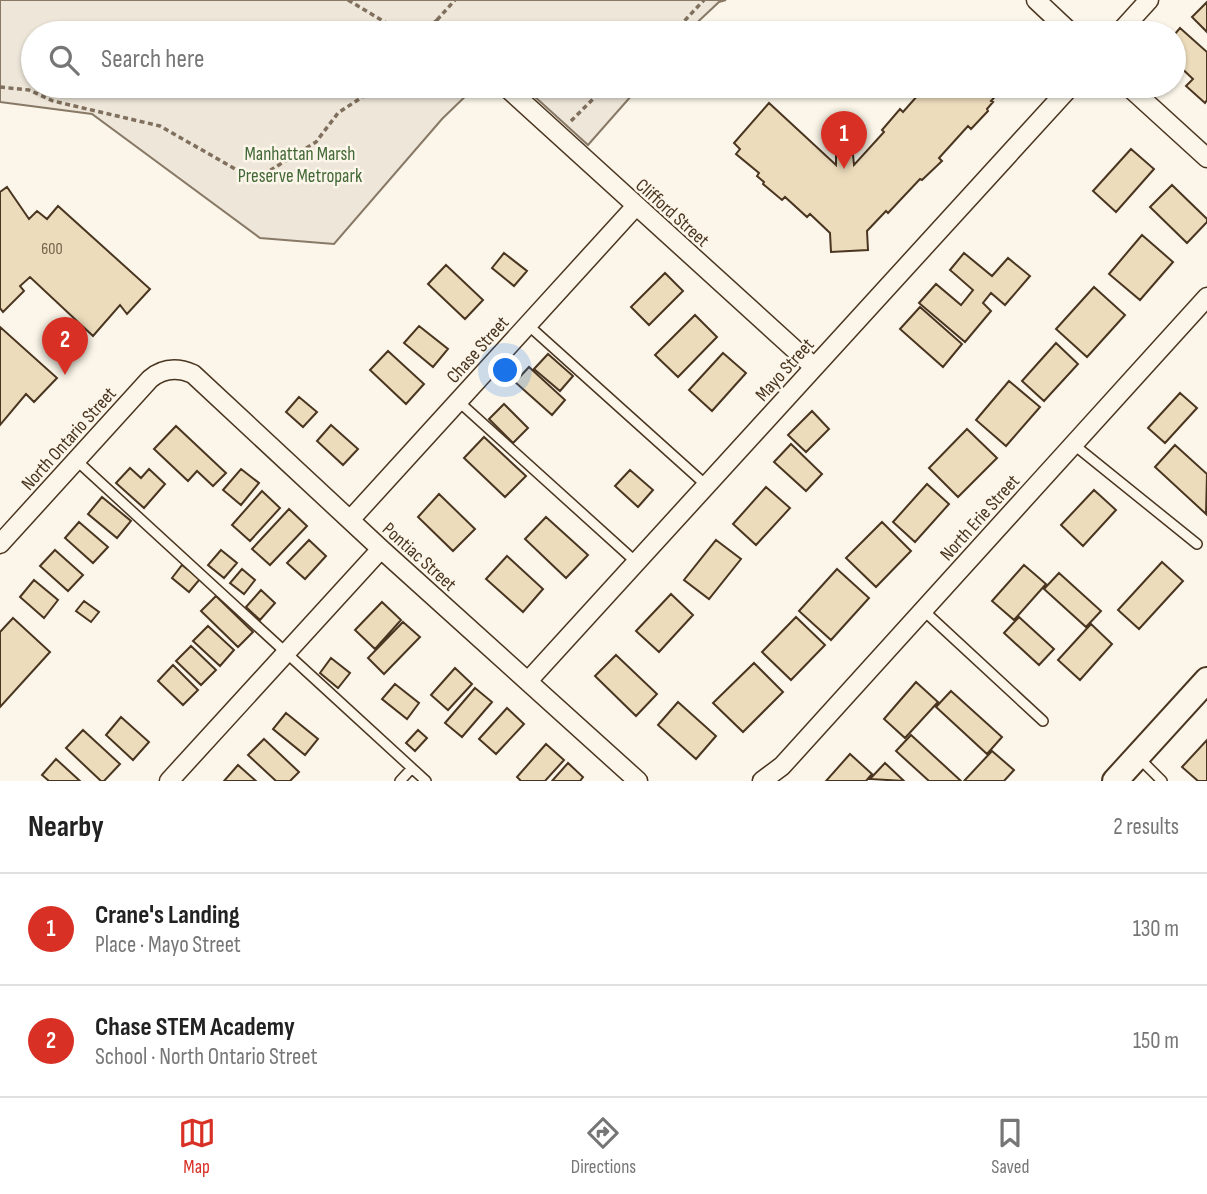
<!DOCTYPE html>
<html lang="en">
<head>
<meta charset="utf-8">
<style>
  body { margin:0; font-family:"Sofia Sans Condensed",sans-serif; background:#f6f6f6; color:#222 }
  .you { position:absolute; left:506px; top:371px; width:24px; height:24px; margin:-18px; border:5px solid #fff; border-radius:50%; background:#1a73e8; box-shadow:0 0 0 10px #1a73e833 }
  .badge { display:grid; place-items:center; width:46px; height:46px; border-radius:50%; background:#d93025; color:#fff; font-size:23px; font-weight:700 }
  .pin { position:absolute; translate:-50% -58px; filter:drop-shadow(0 2px 4px #0008) }
  .pin::after { content:''; position:absolute; top:37px; width:24px; height:21px; background:inherit; clip-path:polygon(0 0,100% 0,50% 100%) }
  .list { margin:0; padding:0; list-style:none }
  h2 { display:flex; justify-content:space-between; align-items:center; height:91px; margin:0; padding:0 28px; font-size:30px }
  h2 small { font-size:23px; font-weight:400; color:#767676 }
  .list li { display:grid; grid-template-columns:46px 1fr auto; gap:21px; align-items:center; box-sizing:border-box; height:112px; padding:0 28px; border-top:2px solid #e0e0e0 }
  .list b { display:block; font-size:26px; white-space:nowrap }
  .list p { margin:0; font-size:23px; white-space:nowrap; color:#767676 }
  .list em { font-size:23px; font-style:normal; color:#767676 }
  .icon { flex:none; width:38px; height:38px; fill:none; stroke:currentColor; stroke-width:2; stroke-linecap:round; stroke-linejoin:round }
  .map { position:relative; flex:none; width:1207px; height:781px; overflow:hidden }
  .search { position:absolute; background:#fff; box-shadow:0 2px 5px #0004; left:21px; right:21px; top:21px; height:77px; display:flex; align-items:center; gap:18px; box-sizing:border-box; padding:0 24px; border-radius:38px; color:#767676; font-size:26px }
  .sheet { height:315px; background:#fff }
  nav { display:flex; justify-content:space-around; align-items:center; box-sizing:border-box; height:98px; border-top:2px solid #e0e0e0; background:#fff; font-size:19px; color:#767676 }
  nav a { display:grid; justify-items:center; gap:4px }
  nav .on { color:#d93025 }
  .map>svg:first-child { display:block }
  .green { fill:#ede6d9; stroke:#887966; stroke-width:2 }
  .building { fill:#ecdcbc; stroke:#4a3520; stroke-width:2 }
  .lines { fill:none; stroke-linecap:round; stroke-linejoin:round }
  .service-casing { stroke:#4a3520; stroke-width:12 }
  .minor-casing { stroke:#4a3520; stroke-width:21 }
  .secondary-casing { stroke:#4a3520; stroke-width:28 }
  .path { stroke:#7f6f5c; stroke-width:3.5; stroke-dasharray:5 3.5; stroke-linecap:butt }
  .service { stroke:#fbf6e9; stroke-width:9 }
  .minor { stroke:#fbf6e9; stroke-width:18 }
  .secondary { stroke:#fbf6e9; stroke-width:24 }
  .labels { text-anchor:middle; stroke-width:5; stroke-linejoin:round; paint-order:stroke }
  .number-label { font-size:16px; fill:#725f47 }
  .park-label { font-size:19px; fill:#436837; stroke:#fbf6e9 }
  .street-label { font-size:19px; fill:#4a3520; stroke:#fbf6e9 }
</style>
</head>
<body>
<div class="map">
<svg width="1207" height="781" viewBox="0 0 1207 781">
  <rect width="100%" height="100%" fill="#fbf6e9"/>
  <path class="green" d="M0,0H726L719,2L686,33H33V86H476L442,119L334,244L260,238L92,114L0,102Z
    M523,86H640L588,145Z"/>
  <path class="building" d="M1207,2V32L1192,17Z
    M1180,28L1207,52V100L1205,103L1186,86L1193,79L1174,61V35Z
    M926,86H1005L991,101L993,102L987,109L988,111L971,129L968,126L939,158L942,161L922,180L920,179L888,213L886,211L867,231L868,250L831,252L830,233L810,214L807,217L785,197L782,200L763,184L764,182L757,176L759,173L736,154L740,149L734,143L769,103L836,165V155H853L854,165L884,132L882,130L900,109L903,112Z
    M1131,149L1154,169L1116,212L1093,191Z
    M1172,185L1207,219V222L1187,243L1150,207Z
    M7,187L29,219L37,211L47,219L58,206L150,289L127,314L120,305L93,336L30,277L20,286L24,291L3,312L0,308V192Z
    M1142,235L1173,262L1140,300L1109,274Z
    M504,253L527,271L514,286L492,268Z
    M964,253L992,276L1008,258L1030,276L1005,305L991,293L983,303L991,311L965,342L919,303L936,284L961,305L973,290L950,270Z
    M446,265L483,300L465,319L428,284Z
    M665,273L683,291L649,325L631,307Z
    M1094,287L1125,315L1087,357L1056,329Z
    M920,307L962,344L943,367L900,329Z
    M695,315L717,337L678,377L655,355Z
    M419,326L448,349L433,367L404,343Z
    M0,327L57,378L34,402L26,394L0,425Z
    M1056,343L1078,364L1044,401L1022,381Z
    M388,351L424,384L406,404L370,370Z
    M723,353L746,373L712,411L689,390Z
    M548,354L573,376L560,391L534,369Z
    M529,367L565,400L552,415L515,382Z
    M1009,381L1040,407L1006,446L976,420Z
    M1180,393L1197,408L1165,443L1148,428Z
    M299,397L317,412L303,427L286,412Z
    M504,404L528,428L513,443L489,419Z
    M812,411L829,429L806,452L788,435Z
    M331,425L358,449L343,465L317,441Z
    M176,426L226,473L213,486L197,471L188,481L154,449Z
    M967,429L997,458L958,497L929,468Z
    M484,437L526,476L505,497L464,458Z
    M791,444L822,474L806,491L774,462Z
    M1175,445L1207,474L1206,514L1155,467Z
    M130,468L141,478L149,469L165,484L144,508L116,483Z
    M241,469L259,483L241,505L223,490Z
    M630,470L653,490L638,507L615,486Z
    M927,484L949,504L915,542L893,522Z
    M766,487L790,508L756,545L733,524Z
    M1094,490L1116,510L1083,546L1061,525Z
    M262,491L280,508L250,541L232,525Z
    M439,494L475,529L453,551L418,517Z
    M102,497L131,521L117,538L88,514Z
    M289,509L307,526L270,565L252,549Z
    M546,517L588,555L566,578L525,539Z
    M79,522L108,547L93,563L65,538Z
    M882,522L911,551L876,587L846,558Z
    M309,540L326,556L305,579L287,563Z
    M716,540L741,559L709,599L684,580Z
    M55,550L83,575L68,591L40,566Z
    M221,550L237,563L224,578L208,565Z
    M507,556L543,589L523,612L486,579Z
    M1162,562L1183,581L1139,629L1118,610Z
    M182,565L200,579L189,592L172,578Z
    M1024,565L1046,584L1014,620L992,601Z
    M242,569L255,580L244,594L230,583Z
    M837,569L869,598L831,640L799,611Z
    M1059,573L1101,611L1086,627L1044,589Z
    M34,580L58,600L44,618L20,597Z
    M261,590L275,603L260,620L246,607Z
    M671,594L693,615L659,652L636,631Z
    M216,596L253,632L238,647L201,611Z
    M84,601L99,612L91,622L76,611Z
    M382,602L401,620L375,649L355,630Z
    M796,617L825,645L791,680L762,652Z
    M1019,617L1054,649L1039,665L1004,633Z
    M13,618L50,652L0,707V632Z
    M403,622L420,637L384,674L368,658Z
    M1091,624L1112,644L1080,680L1058,660Z
    M208,626L234,650L220,666L193,641Z
    M191,646L216,670L201,685L176,661Z
    M616,655L657,694L636,716L595,676Z
    M331,658L350,673L338,688L320,673Z
    M754,663L783,692L743,732L713,703Z
    M173,665L198,690L183,705L158,681Z
    M455,668L472,684L448,710L431,695Z
    M916,682L938,702L905,738L884,719Z
    M395,684L419,703L407,719L382,699Z
    M475,688L492,702L462,737L445,723Z
    M951,691L1002,737L987,754L936,707Z
    M678,702L716,736L696,759L658,725Z
    M507,708L524,724L496,754L479,739Z
    M286,713L318,739L305,755L273,729Z
    M121,717L149,742L133,760L106,735Z
    M83,730L120,764L104,781H101L66,748Z
    M418,730L427,738L415,751L406,743Z
    M911,735L961,781H929L896,751Z
    M264,739L299,772L290,781H276L248,755Z
    M1207,740V781H1198L1182,767Z
    M546,744L564,760L545,781H521L517,777Z
    M992,751L1014,770L1004,781H964Z
    M850,754L872,774L866,781H826Z
    M56,759L80,781H49L42,775Z
    M568,763L583,777L580,781H552Z
    M885,763L904,781L870,779Z
    M238,765L256,781H224Z"/>
  <g class="lines">
    <g class="service-casing">
      <path id="service" d="M528,325L706,485
        M458,401L636,562
        M1073,444L1197,544
        M76,460L426,781
        M923,610L1043,721
        M1139,758L1162,781
        M400,781L412,768"/>
    </g>
    <g class="minor-casing">
      <path id="minor" d="M1036,0L1071,33
        M1119,33L1149,0
        M505,86L814,367
        M1128,86L1207,158
        M350,520L635,207
        M0,544L150,379C163,368 177,367 193,374L381,549L638,781
        M528,681L1071,86
        M169,781L381,549
        M762,781L782,766L1207,297"/>
    </g>
    <g class="secondary-casing">
      <path id="secondary" d="M1115,781L1207,680"/>
    </g>
    <path class="path" d="M348,0L403,33
      M437,20L455,0
      M421,33L437,20L450,33
      M673,33L704,0
      M0,87L29,90L53,101L160,126L244,174L266,173L316,142L338,113L379,86
      M571,121L606,86"/>
    <use href="#service" class="service"/>
    <use href="#minor" class="minor"/>
    <use href="#secondary" class="secondary"/>
  </g>
  <g class="labels">
    <g class="number-label">
      <text x="52" y="254">600</text>
    </g>
    <g class="park-label">
      <text x="300" y="160">Manhattan Marsh<tspan x="300" dy="22">Preserve Metropark</tspan></text>
    </g>
    <g class="street-label">
      <text transform="translate(673 212) rotate(42)" y="7">Clifford Street</text>
      <text transform="translate(477 349) rotate(-48)" y="7">Chase Street</text>
      <text transform="translate(784 369) rotate(-48)" y="7">Mayo Street</text>
      <text transform="translate(68 438) rotate(-48)" y="7">North Ontario Street</text>
      <text transform="translate(979 517) rotate(-48)" y="7">North Erie Street</text>
      <text transform="translate(420 556) rotate(42)" y="7">Pontiac Street</text>
    </g>
  </g>
</svg>
<div class="you"></div>
<div class="pin badge" style="left:844px;top:169px">1</div>
<div class="pin badge" style="left:65px;top:375px">2</div>
<div class="search"><svg class="icon" aria-label="search" viewBox="0 0 24 24"><circle cx="10" cy="10" r="6"/><path d="M15 15l6 6"/></svg>Search here</div>
</div>
<section class="sheet">
<h2>Nearby<small>2 results</small></h2>
<ul class="list">
<li><span class="badge">1</span><div><b>Crane's Landing</b><p>Place · Mayo Street</p></div><em>130 m</em></li>
<li><span class="badge">2</span><div><b>Chase STEM Academy</b><p>School · North Ontario Street</p></div><em>150 m</em></li>
</ul>
</section>
<nav>
<a class="on"><svg class="icon" aria-label="map" viewBox="0 0 24 24"><path d="M3 6l6-2 6 2 6-2v14l-6 2-6-2-6 2zM9 4v14M15 6v14"/></svg>Map</a>
<a><svg class="icon" aria-label="directions" viewBox="0 0 24 24"><path d="M12 3l9 9-9 9-9-9zM9 14v-3h6M13 9l2 2-2 2"/></svg>Directions</a>
<a><svg class="icon" aria-label="saved" viewBox="0 0 24 24"><path d="M7 4h10v16l-5-4-5 4z"/></svg>Saved</a>
</nav>
</body>
</html>
